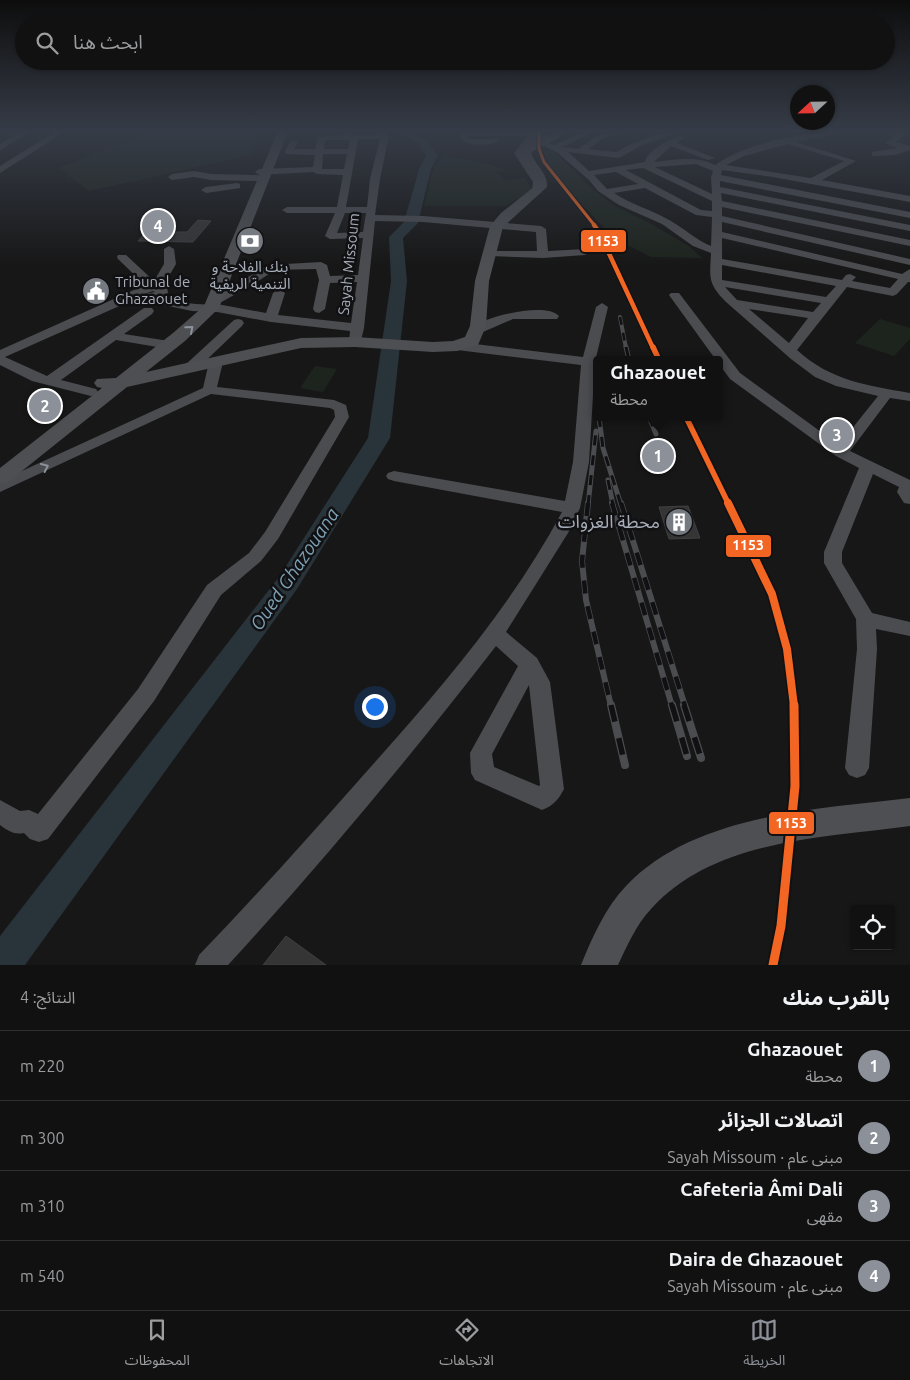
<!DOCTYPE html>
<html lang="ar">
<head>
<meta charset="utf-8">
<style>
  body { margin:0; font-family:Ubuntu,"Noto Sans Arabic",sans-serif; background:#1e1f1f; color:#f1f3f6; direction:rtl }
  .controls { position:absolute; right:15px; bottom:15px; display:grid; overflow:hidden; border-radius:5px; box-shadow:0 1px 4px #0004 }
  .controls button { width:45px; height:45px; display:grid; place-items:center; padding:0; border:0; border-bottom:1px solid #303131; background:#111; color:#f1f3f6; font:25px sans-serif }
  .compass { position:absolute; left:790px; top:85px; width:45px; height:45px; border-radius:50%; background:#111; box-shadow:0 1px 4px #0004; rotate:248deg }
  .you { position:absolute; left:374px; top:706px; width:18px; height:18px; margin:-12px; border:4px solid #fff; border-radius:50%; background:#1a73e8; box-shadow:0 0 0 8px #1a73e833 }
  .badge { display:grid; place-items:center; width:32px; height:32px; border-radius:50%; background:#8c9099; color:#fff; font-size:16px; font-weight:700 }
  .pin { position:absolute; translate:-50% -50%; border:2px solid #fff; box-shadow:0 1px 5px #0006 }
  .popup { position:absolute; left:593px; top:356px; width:130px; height:65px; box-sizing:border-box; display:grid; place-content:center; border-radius:5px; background:#111; filter:drop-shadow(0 1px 4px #0005); font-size:16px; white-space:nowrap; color:#9c9d9f }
  .popup b { font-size:19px; color:#f1f3f6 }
  .popup::after { content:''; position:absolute; left:50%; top:100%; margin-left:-10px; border:10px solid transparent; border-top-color:#111 }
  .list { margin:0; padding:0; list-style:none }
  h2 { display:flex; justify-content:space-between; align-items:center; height:65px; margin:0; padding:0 20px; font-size:21px }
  h2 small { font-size:16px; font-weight:400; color:#9c9d9f }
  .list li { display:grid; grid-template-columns:32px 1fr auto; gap:15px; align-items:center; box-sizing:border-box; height:70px; padding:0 20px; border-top:1px solid #303131 }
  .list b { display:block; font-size:19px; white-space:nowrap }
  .list p { margin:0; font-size:16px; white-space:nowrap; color:#9c9d9f }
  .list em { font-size:16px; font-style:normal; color:#9c9d9f }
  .icon { flex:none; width:28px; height:28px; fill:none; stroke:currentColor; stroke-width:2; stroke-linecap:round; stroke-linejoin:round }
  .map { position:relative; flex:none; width:910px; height:965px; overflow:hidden; direction:ltr }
  .search { position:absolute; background:#111; box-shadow:0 1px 4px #0004; left:15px; right:15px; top:15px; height:55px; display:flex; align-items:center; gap:12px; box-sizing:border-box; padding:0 18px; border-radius:28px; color:#9c9d9f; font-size:19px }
  .sheet { height:345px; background:#111 }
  nav { display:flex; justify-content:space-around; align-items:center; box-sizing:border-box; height:70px; border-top:1px solid #303131; background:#111; font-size:14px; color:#9c9d9f }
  nav a { display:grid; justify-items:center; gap:2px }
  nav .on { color:#8c9099 }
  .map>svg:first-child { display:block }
  .green { fill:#1d241d }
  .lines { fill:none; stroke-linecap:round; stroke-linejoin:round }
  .river { fill:#29343a; fill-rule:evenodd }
  .building { fill:#353536; stroke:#3f4043 }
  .minor { fill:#4b4c50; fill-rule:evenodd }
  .major { fill:#4d4f52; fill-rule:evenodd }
  .rail-far3-casing { stroke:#4b4c4f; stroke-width:4 }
  .rail-far2-casing { stroke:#4b4c4f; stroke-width:5 }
  .rail-far1-casing { stroke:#4b4c4f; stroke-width:6 }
  .rail-casing { stroke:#4b4c4f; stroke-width:8 }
  .rail-far3 { stroke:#111113; stroke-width:2.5; stroke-dasharray:8; stroke-linecap:butt }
  .rail-far2 { stroke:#111113; stroke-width:3; stroke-dasharray:10; stroke-linecap:butt }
  .rail-far1 { stroke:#111113; stroke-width:4.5; stroke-dasharray:13; stroke-linecap:butt }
  .rail { stroke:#111113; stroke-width:5.5; stroke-dasharray:17; stroke-linecap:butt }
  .rail-1-far4-casing { stroke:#111113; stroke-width:5 }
  .rail-1-far3-casing { stroke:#111113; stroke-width:7 }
  .rail-1-far2-casing { stroke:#111113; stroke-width:9 }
  .rail-1-far1-casing { stroke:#111113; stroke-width:11 }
  .rail-1-casing { stroke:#111113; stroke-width:13 }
  .rail-1-far4 { stroke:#f26522; stroke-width:3 }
  .rail-1-far3 { stroke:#f26522; stroke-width:4.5 }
  .rail-1-far2 { stroke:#f26522; stroke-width:5.5 }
  .rail-1-far1 { stroke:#f26522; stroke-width:8 }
  .rail-1 { stroke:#f26522; stroke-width:9 }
  .oneway { stroke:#8c929a }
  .oneway2 { stroke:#8b919a }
  .labels { text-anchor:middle; stroke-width:5; stroke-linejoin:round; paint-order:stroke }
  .far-street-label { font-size:15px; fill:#a7aeb9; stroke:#111113 }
  .far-poi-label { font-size:15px; fill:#a7aeb9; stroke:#111113 }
  .poi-label { font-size:18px; fill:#a7aeb9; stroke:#111113; text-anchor:end }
  .water-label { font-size:19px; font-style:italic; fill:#7da0b5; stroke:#111113 }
  .line-badge { stroke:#111113; stroke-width:2 }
  .badge-label { font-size:14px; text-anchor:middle; font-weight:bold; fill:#fff }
</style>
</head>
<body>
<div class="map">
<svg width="910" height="965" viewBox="0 0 910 965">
  <rect width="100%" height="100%" fill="#171717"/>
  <path class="green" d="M145,131H259L251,155L89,191L59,168L147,133Z
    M553,150L587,184L613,205L651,224L689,246L702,258L651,257L614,238L551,172L544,151Z
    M445,155L489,164L508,171L497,172L505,180L525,178L532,190L506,206H424L434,166Z
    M880,319L910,328V339L894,356L855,343Z
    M315,366L337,369L323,392L300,388Z"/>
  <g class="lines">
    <path class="river" d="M394,131C417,131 425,137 438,156L431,169L418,223L403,238L407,281L390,438L297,589L25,965H0V936L279,577L368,438L391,281L389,237L404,222L419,169L426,156L419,144Z"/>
  </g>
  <path class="building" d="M156,220H170L160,232H187L198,220L211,221L193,242L138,241Z
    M688,506L700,538L669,539L659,507Z
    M286,936L326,965H263Z"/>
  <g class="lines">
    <path class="minor" d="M22,131H32L0,150V144Z
      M56,131H66L0,173V166Z
      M341,131H351L356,135L380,134L378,131H386L389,136L380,179L375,215L423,216L541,226L546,229L548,251L585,249L590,252L585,255L543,258L489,256L485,255L484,253L485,251H537L536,232L423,222L375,221L364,328L360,345L355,346L349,342L350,331L271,322L217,312L192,311L135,299L5,357L47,376L144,308H152L154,311L152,314L124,334L169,341L175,345L169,349L116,340L61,380L96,389L98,392L96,395L91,396L32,381L0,365V350L145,285L118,259L117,257L118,255H126L154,281L164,264V249L169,246L174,249L176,264L166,281L168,293L162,297C180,302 198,306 217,304L266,313L273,293L279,289L285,293L278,315L351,323L357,282L330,283L325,309L319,313L315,312L313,309L319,280L316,269L275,270L252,285L218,304L214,305L208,301L268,265L321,262L327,265L330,276L358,275L363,238L330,239L325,236L335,213H287L282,210L287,207H337L343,175L317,174L313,172L259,175L255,172L259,169L313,167L315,155L286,154L285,152L291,140L298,142L294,149H315L318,137L346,135ZM358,139H380L370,179L367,207H346ZM325,140H350L348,149H324ZM323,154H347L344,169H322ZM345,213H366L363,232L337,233ZM153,291L155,292L144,294Z
      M537,131L535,140L522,153L543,182L542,192L537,195L532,192L533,182L514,153L528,136H468L469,139H497L498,141C490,147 466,146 460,138V134L464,132Z
      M585,131H596L562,147L579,149C596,135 604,131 627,131L604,138L588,149L617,152L629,145L652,136L669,131L681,132L642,145L619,158L568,152L589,171L645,162C647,151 669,139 680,136L684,138L677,143L715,158L708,160L671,146L654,162C674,160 696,155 715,165C747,142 809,131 848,131L796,142L856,161L822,180L910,196V202L773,177L722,170L721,175L910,212V218L720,181V187L910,225V231L721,193L722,201L910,240V246L722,207V216L910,259V265L722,222V232L902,274L910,269V282H908L897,294L893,296L847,287L797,350C831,381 866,385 910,393V401L890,398L850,451L910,480V504L904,503L897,492L899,487L873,474L842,552V563L872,613L910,622V636L876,629L877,649L869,768L865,775L857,778L849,775L845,768L857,649L856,619L824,563V552L859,468L836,456L730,379L719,364V360H716L669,295L671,293H679L740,373L839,445L878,396L836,386L815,377L791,359L726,302C707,283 710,277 711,253L693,246L662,224L619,205L598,191L589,180L558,153L539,143L543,141L554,145ZM788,144L844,161L811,178L726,165L744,156ZM696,164L713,171L711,177L712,194L655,167ZM643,168L712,201V211L701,210L626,170ZM616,172L638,184L607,189L594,175ZM645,188L696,215L712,217L711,246C696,240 685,229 671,221C653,210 632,205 614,193ZM722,238L898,279L890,288L852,281L856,277L850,274L846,275L842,280L722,259ZM722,265L836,286L826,297L722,280ZM725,287L821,303L813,312L737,300ZM749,309L808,318L789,343Z
      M900,131H910L896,142L910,146V150L894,155L872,156V152L898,148L885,143Z
      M194,171L211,174L258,175L262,178L258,181L211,180L194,177L172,180L168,177L172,174Z
      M237,183L240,184V188L206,193L201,190L206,187Z
      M602,303L608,307L595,362L589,462L580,508L568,533L506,632L537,658L550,682L564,789C559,799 553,806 542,810L475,780L471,773L470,753L518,666L496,646C411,756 322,863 228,965H195L199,955C254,898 307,839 360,779C434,696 509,611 562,512L394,481L388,479L386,476L388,473L394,471L565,501L573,462L581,365L457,350L451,346L457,342L467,343L466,341C468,337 470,330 473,327C487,316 546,302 559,316L557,319H513L483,332L475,344L583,357L596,307ZM529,685L540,785L539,786L494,767L492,754Z
      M238,319L242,320L244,323L242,326L195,371H185L183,368L185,365L234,320Z
      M216,358L223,362L217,387L334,400L346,405L349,417L278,539L261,561L221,595L154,701L48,839L39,842L30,839L24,833C14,835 8,831 0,825V800L20,811L29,810L38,814L138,689L207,585L249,553L265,532L335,417L334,410L330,408L211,394L0,492V481L203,388L209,362Z"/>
    <path class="major" d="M278,131H288L219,308L185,341L146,372L301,338L355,337L433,342L453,341L465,337L470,326L475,281L490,226L501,213L535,186C536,172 522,164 520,151C529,140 553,131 567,131L557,139L531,152C534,165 548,172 547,187L503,227L489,281L486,326L478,345L457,351L433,352L355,347L301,348L127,387L7,483L0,484V468L102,388L97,387L94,383L97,379L116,378L173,333L204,306Z
      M910,798V826C823,838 714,839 651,909C636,925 627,946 618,965H581C592,938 605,908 626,886C694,814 818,809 910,798Z"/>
    <g class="rail-far3-casing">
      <path id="rail-far3" d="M620,317L626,348"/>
    </g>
    <g class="rail-far2-casing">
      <path id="rail-far2" d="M626,347L629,360
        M599,417L603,448L621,505
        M649,417L656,434
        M608,480L613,505
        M588,505L596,431"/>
    </g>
    <g class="rail-far1-casing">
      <path id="rail-far1" d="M588,503L582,561L586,600L611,706
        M612,503L672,706
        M621,503L685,706"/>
    </g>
    <g class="rail-casing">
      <path id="rail" d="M611,705L625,765
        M672,705L687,756
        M684,705L701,758"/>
    </g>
    <use href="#rail-far3" class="rail-far3"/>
    <use href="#rail-far2" class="rail-far2"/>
    <use href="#rail-far1" class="rail-far1"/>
    <use href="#rail" class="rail"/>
    <g class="rail-1-far4-casing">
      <path id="rail-1-far4" d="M539,131V149L544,162L595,226"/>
    </g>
    <g class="rail-1-far3-casing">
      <path id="rail-1-far3" d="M594,225L599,232L653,348"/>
    </g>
    <g class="rail-1-far2-casing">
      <path id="rail-1-far2" d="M653,347L659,360
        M686,417L729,505"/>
    </g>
    <g class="rail-1-far1-casing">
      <path id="rail-1-far1" d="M728,503L772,594L787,649L794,706"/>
    </g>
    <g class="rail-1-casing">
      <path id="rail-1" d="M773,965L781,926L795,786L794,705"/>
    </g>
    <use href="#rail-1-far4" class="rail-1-far4"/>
    <use href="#rail-1-far3" class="rail-1-far3"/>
    <use href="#rail-1-far2" class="rail-1-far2"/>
    <use href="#rail-1-far1" class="rail-1-far1"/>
    <use href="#rail-1" class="rail-1"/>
  </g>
  <defs><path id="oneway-chevron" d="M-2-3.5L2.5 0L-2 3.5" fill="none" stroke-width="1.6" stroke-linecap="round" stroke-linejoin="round" transform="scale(1.25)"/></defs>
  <use class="oneway" href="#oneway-chevron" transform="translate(190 329) rotate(-41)"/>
  <use class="oneway2" href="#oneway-chevron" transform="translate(45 467) rotate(-25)"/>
  <linearGradient id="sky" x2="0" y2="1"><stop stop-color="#0d0d0d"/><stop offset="0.49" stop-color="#363c47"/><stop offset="1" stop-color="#363c47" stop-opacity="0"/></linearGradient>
  <rect width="910" height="266" fill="url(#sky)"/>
  <defs>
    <g id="bank-disc" transform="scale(1.4375)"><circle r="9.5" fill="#757980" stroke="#111113"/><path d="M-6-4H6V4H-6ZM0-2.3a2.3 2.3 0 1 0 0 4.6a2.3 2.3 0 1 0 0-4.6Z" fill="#fff"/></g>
    <g id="civic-disc" transform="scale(1.4375)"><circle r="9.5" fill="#757980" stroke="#111113"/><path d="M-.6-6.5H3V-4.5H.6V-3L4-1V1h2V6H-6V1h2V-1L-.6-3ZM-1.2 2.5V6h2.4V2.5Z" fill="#fff"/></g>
    <g id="building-disc" transform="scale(1.4375)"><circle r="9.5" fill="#757980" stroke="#111113"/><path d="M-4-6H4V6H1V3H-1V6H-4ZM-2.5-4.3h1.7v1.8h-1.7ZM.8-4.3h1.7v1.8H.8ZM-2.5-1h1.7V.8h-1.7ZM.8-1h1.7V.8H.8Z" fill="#fff"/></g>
  </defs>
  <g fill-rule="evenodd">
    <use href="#bank-disc" x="250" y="241"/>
    <use href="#civic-disc" x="96" y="291"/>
    <use href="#building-disc" x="679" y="522"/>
  </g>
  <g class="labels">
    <g class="far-street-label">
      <text transform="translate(349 264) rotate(-84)" y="5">Sayah Missoum</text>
    </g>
    <g class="far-poi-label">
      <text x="250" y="272">بنك الفلاحة و<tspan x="250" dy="17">التنمية الريفية</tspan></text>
      <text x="115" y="287" text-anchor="start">Tribunal de<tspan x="115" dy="17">Ghazaouet</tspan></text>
    </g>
    <g class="poi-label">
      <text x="660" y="528">محطة الغزوات</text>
    </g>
    <g class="water-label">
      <text transform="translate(294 569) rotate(-56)" y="7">Oued Ghazouana</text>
    </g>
  </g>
  <g class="line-badge">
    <rect x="580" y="229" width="47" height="24" rx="5" fill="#f26522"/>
    <rect x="725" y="534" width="47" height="24" rx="5" fill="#f26522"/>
    <rect x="768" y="811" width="47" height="24" rx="5" fill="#f26522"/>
  </g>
  <g class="badge-label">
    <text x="603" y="246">1153</text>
    <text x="748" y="550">1153</text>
    <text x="791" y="828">1153</text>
  </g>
</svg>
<div class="controls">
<button><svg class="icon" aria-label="locate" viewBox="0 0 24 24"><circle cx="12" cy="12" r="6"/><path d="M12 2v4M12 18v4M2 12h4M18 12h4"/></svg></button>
</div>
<svg class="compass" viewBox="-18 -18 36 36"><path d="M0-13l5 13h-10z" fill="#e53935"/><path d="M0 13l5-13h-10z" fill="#9c9d9f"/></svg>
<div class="you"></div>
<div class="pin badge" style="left:658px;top:456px">1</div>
<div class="popup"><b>Ghazaouet</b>محطة</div>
<div class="pin badge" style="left:45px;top:406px">2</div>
<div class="pin badge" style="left:837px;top:435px">3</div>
<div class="pin badge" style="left:158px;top:226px">4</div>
<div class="search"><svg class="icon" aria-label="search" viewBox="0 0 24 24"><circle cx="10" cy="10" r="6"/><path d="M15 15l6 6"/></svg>ابحث هنا</div>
</div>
<section class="sheet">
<h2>بالقرب منك<small>النتائج: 4</small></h2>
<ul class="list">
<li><span class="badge">1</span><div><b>Ghazaouet</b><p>محطة</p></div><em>220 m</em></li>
<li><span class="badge">2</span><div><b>اتصالات الجزائر</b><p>مبنى عام · Sayah Missoum</p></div><em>300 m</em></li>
<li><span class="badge">3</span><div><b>Cafeteria Âmi Dali</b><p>مقهى</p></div><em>310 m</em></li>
<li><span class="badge">4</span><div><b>Daira de Ghazaouet</b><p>مبنى عام · Sayah Missoum</p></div><em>540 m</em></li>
</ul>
</section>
<nav>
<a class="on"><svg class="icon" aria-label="map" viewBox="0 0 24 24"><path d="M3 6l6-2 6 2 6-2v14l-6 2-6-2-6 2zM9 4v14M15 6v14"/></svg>الخريطة</a>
<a><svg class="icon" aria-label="directions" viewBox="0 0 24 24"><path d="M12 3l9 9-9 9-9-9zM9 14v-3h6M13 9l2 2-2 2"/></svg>الاتجاهات</a>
<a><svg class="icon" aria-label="saved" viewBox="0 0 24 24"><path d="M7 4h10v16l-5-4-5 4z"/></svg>المحفوظات</a>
</nav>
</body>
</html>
